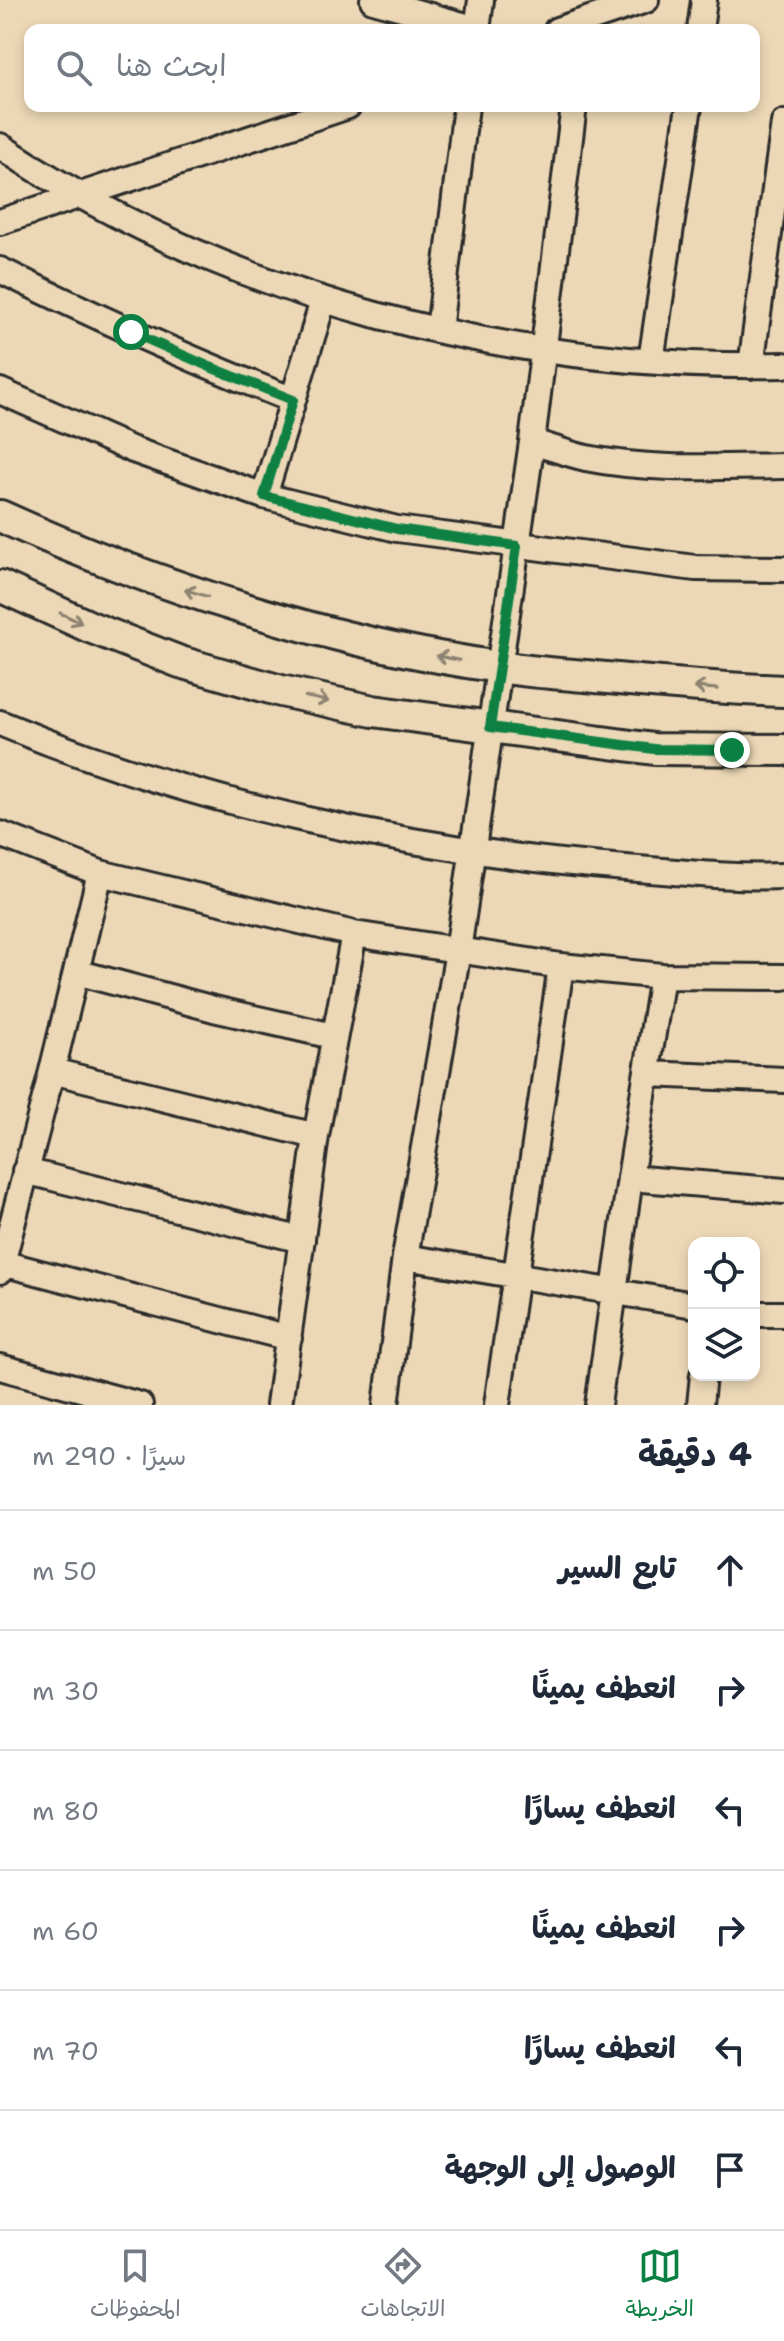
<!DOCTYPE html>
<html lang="ar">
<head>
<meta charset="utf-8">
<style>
  body { margin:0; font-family:"Shantell Sans","Playpen Sans Arabic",sans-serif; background:#f2f2f3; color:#1f2937; direction:rtl }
  .controls { position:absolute; right:24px; bottom:24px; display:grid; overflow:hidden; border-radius:16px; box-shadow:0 4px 12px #0003 }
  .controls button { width:72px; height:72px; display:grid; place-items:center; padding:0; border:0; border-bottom:2px solid #e0e1e3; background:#fff; color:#1f2937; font:40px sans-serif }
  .stop { position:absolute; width:24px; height:24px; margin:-18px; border:6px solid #0b8043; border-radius:50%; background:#fff }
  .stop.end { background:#0b8043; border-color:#fff; box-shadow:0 2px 8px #0008 }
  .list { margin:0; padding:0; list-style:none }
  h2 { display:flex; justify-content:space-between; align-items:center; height:104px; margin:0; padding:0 32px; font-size:34px }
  h2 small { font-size:26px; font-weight:400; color:#747a83 }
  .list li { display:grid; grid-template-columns:52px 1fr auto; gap:24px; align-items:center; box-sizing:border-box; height:120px; padding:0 32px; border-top:2px solid #e0e1e3 }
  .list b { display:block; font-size:30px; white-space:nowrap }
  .list em { font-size:26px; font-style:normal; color:#747a83 }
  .icon { flex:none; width:44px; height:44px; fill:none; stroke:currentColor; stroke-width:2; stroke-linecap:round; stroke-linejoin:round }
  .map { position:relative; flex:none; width:784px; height:1405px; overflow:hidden; direction:ltr }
  .search { position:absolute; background:#fff; box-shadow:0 4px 12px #0003; left:24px; right:24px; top:24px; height:88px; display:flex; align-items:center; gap:20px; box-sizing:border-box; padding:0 28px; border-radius:16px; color:#747a83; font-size:30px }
  .sheet { height:824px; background:#fff }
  nav { display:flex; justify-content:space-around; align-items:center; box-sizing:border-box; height:112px; border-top:2px solid #e0e1e3; background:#fff; font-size:22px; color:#747a83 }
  nav a { display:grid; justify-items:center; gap:4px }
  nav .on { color:#0b8043 }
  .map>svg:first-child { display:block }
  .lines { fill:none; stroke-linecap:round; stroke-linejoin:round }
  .minor-casing { stroke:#2b2b2b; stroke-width:30 }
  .tertiary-casing { stroke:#2b2b2b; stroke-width:36 }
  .minor { stroke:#ecd8b6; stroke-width:24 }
  .tertiary { stroke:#ecd8b6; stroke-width:30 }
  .oneway { stroke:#8c8270 }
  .route { stroke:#0b8043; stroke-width:10 }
</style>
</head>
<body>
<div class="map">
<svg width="784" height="1405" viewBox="0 0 784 1405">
  <rect width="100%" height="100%" fill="#ecd8b6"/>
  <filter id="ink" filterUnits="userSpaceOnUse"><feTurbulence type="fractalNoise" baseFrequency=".0125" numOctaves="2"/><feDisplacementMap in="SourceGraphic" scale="16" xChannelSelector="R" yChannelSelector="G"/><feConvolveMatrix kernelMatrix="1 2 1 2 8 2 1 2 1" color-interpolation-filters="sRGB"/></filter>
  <g filter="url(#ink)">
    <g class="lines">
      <g class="minor-casing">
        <path id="minor" d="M373,0L477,29
          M477,30L481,0
          M557,30L646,0
          M700,30L704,0
          M0,146C229,299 510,370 784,365
          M0,222L348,106
          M0,270C96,317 193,361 293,400
          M439,330L466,106
          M651,361L689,106
          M751,366L784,123
          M0,391L133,450L264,496L397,529L695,568L784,569
          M532,442C550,447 568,454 586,458C651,471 718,467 784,466
          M264,496L323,301
          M0,723C196,805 415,851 626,868C678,872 731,878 784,876
          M0,834L100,873L354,934L561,966L662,976L784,977
          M76,972L214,1009L333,1036
          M52,1071L316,1136
          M648,1074L784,1080
          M25,1171L302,1240
          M630,1178L784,1191
          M405,1257L694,1305
          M2,1263L289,1338
          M0,1271L52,1071L100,873
          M754,1314H784
          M0,1367L140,1405
          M279,1405L316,1136L354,934
          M386,1405L405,1257L458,951L532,442L574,106
          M497,1405L561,966
          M598,1405L630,1178L662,976
          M700,1405L703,1375"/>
      </g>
      <g class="tertiary-casing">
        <path id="tertiary" d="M0,516C154,586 332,643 499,667C531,672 564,674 596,677C659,683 721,689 784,691
          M0,586L90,627L180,662L281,691L373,711L654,749L784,750"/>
      </g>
      <use href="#minor" class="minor"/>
      <use href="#tertiary" class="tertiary"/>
    </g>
    <defs><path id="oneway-shaft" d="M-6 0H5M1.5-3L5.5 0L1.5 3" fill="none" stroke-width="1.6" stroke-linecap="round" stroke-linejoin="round" transform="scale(2)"/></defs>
    <g class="oneway">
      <use href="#oneway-shaft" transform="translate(196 593) rotate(-163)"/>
      <use href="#oneway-shaft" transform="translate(71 618) rotate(25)"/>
      <use href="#oneway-shaft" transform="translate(448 658) rotate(-169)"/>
      <use href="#oneway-shaft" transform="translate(706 688) rotate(-175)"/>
      <use href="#oneway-shaft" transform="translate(317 699) rotate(12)"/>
    </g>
  </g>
  <g class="lines" filter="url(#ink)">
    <path class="route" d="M131,332L210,367L293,400L264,496L397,529L517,546L490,727L654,749L732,750"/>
  </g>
</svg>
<div class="controls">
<button><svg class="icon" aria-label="locate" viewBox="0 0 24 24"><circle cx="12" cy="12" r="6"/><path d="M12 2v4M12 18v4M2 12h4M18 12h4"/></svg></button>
<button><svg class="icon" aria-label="layers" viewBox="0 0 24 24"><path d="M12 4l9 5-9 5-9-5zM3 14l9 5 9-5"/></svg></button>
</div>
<div class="stop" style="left:131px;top:332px"></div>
<div class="stop end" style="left:732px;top:750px"></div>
<div class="search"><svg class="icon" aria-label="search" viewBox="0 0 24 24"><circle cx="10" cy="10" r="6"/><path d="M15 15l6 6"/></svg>ابحث هنا</div>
</div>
<section class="sheet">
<h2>4 دقيقة<small>سيرًا · 290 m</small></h2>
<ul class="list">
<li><svg class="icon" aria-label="ahead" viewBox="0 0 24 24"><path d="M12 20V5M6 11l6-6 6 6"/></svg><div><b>تابع السير</b></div><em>50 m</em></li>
<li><svg class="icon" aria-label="right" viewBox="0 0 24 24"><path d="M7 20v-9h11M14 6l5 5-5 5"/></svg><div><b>انعطف يمينًا</b></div><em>30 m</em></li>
<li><svg class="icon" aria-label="left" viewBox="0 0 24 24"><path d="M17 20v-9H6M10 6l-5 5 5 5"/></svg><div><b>انعطف يسارًا</b></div><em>80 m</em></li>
<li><svg class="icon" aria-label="right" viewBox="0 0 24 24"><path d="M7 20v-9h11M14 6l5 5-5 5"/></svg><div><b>انعطف يمينًا</b></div><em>60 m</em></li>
<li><svg class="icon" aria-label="left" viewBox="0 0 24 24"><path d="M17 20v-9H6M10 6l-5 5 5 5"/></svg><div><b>انعطف يسارًا</b></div><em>70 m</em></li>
<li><svg class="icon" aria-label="arrive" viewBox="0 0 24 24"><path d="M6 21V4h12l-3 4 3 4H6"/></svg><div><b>الوصول إلى الوجهة</b></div></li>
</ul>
</section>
<nav>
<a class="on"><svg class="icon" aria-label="map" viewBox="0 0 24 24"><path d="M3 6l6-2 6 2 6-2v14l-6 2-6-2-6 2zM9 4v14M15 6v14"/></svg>الخريطة</a>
<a><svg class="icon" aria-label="directions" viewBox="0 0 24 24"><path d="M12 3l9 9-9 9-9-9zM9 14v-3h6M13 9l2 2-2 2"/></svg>الاتجاهات</a>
<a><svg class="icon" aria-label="saved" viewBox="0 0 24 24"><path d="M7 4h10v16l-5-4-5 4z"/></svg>المحفوظات</a>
</nav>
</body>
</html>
